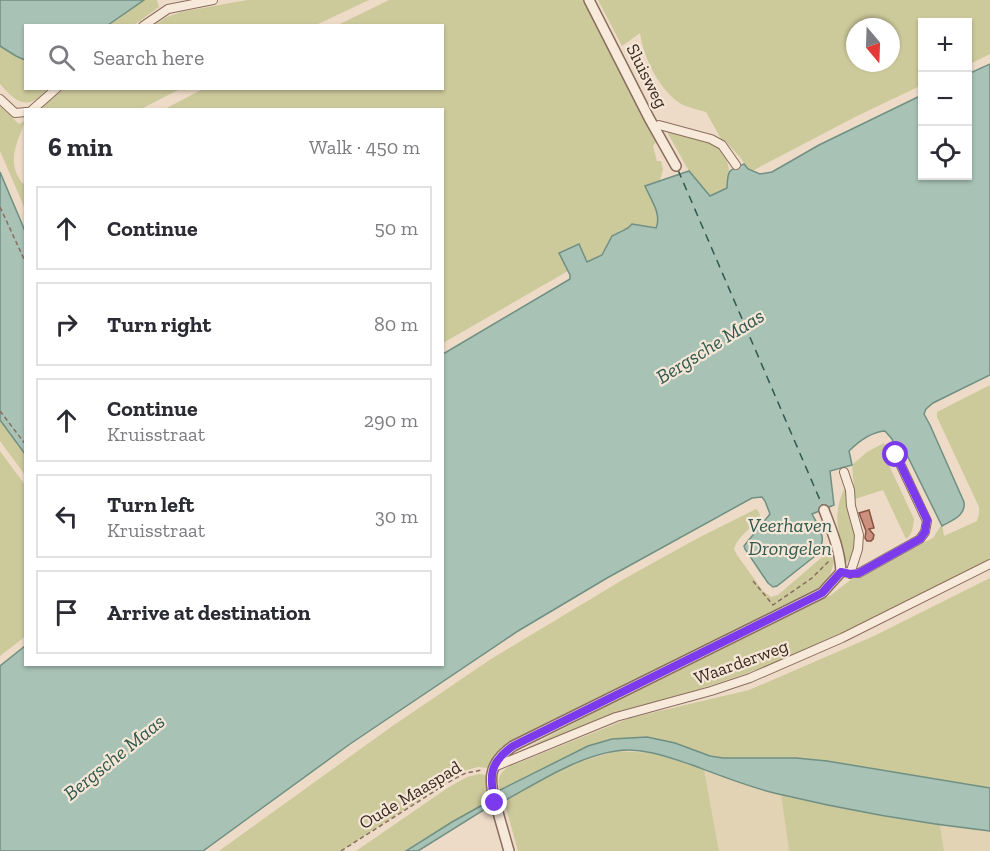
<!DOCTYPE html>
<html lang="en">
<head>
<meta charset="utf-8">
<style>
  body { margin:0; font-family:"Zilla Slab",serif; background:#f2f2f3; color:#2b2b33 }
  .controls { position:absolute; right:18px; top:18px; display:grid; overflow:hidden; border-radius:0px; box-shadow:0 2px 4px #0004 }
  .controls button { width:54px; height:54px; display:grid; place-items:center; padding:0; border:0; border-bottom:2px solid #e1e1e2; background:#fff; color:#2b2b33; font:30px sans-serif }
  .compass { position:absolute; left:846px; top:18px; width:54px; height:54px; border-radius:50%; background:#fff; box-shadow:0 2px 4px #0004; rotate:161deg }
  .stop { position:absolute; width:18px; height:18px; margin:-14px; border:4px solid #7c3aed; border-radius:50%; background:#fff }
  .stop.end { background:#7c3aed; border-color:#fff; box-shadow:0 2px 6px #0008 }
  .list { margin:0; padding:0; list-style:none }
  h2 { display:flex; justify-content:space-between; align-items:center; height:78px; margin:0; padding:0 24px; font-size:26px }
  h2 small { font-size:20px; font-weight:400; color:#7c7c81 }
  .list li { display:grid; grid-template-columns:39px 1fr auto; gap:18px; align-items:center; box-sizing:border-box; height:84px; margin:0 12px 12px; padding:0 12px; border:2px solid #e1e1e2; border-radius:0px }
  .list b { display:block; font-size:22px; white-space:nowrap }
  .list p { margin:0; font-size:20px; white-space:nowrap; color:#7c7c81 }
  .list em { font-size:20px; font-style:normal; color:#7c7c81 }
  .icon { flex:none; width:33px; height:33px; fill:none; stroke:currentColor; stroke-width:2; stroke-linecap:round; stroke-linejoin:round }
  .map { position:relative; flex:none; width:990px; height:851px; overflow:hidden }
  .search { position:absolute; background:#fff; box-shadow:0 2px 4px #0004; left:24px; top:24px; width:420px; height:66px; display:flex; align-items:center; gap:15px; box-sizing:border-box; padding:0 21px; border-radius:0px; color:#7c7c81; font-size:22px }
  .panel { position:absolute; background:#fff; box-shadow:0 2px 4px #0004; left:24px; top:108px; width:420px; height:558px; border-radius:0px }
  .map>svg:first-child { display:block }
  .farmland { fill:#e3d3b5 }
  .green { fill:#ccc99b; fill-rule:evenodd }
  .water { fill:#a8c2b6; stroke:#6f9082; stroke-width:1.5 }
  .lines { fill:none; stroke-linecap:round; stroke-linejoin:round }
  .ferry { stroke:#30594f; stroke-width:1.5; stroke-dasharray:8 6; stroke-linecap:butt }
  .building { fill:#cb917e; stroke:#885243; stroke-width:1.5 }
  .minor-casing { stroke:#896d5d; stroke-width:10 }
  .tertiary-casing { stroke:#896d5d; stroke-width:12 }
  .path { stroke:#896d5d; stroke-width:1.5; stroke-dasharray:4.5 3; stroke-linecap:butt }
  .minor { stroke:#f8eadb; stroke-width:8 }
  .tertiary { stroke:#f8eadb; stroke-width:9 }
  .route { stroke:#7c3aed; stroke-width:8 }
  .labels { text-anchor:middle; stroke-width:4.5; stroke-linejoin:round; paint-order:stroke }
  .street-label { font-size:18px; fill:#3a2820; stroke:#f5e7d7 }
  .water-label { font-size:20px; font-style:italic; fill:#30594f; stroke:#f5e7d7 }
</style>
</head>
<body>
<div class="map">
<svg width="990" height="851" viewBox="0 0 990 851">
  <rect width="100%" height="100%" fill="#eedbc7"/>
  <path class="farmland" d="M704,769L781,794L789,851H719Z
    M940,825L990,831V851H944Z"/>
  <path class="green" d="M144,0H157L159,7L134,25L108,26Z
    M247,0H369L316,25H154L167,17L181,12Z
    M389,0H586L656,142L653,146L657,161H661L663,169L660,181L645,187C652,200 662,214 656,229L628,228L621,230L612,236L602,255L587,262L579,244L559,253L568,271L443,343L442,110H163L203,89L442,88V26L338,25Z
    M598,0H990V54L968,65V22H922V85L857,116L752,171L748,169L740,157L726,142L721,139L706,112C699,110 690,108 683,105C661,93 643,58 640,33L622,46ZM855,27H891V63H855Z
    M0,46L16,56L25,60L26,88L48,89C44,91 41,96 37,99C21,109 10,95 0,84Z
    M65,88H180V89L141,109H40Z
    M0,106L19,124L25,121C17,144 6,161 22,183L25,184V209L0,151Z
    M667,132C691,137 723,136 728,165C730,172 728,181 728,188L710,197L689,171Z
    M990,385V561L868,623L801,652L762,668L697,690L624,711L512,756L621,698L831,595L853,578L933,538L942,524L944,536L977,521L979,514V507L937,417V412Z
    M0,420L25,454V475L0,441Z
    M884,443L890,457L889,465L914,519C913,526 913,534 906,539L883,490L855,499L852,465L867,452Z
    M0,451L25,485L26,636L0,656Z
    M845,487C851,506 864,550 846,563C839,534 831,516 845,487Z
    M756,509L759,512L760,516C753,528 738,535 734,549L737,555L763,591L771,597L778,595L828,552L834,561C830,579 827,583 811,593L543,728L489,768L478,767L463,771L341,851H219L391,727L491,659L624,579L698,538Z
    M990,578V788L827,761L796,758H723L710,756L695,751L625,739H612L588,746L567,756L500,790C497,779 499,774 508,767L630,718L749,690L874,636Z
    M617,751L652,753L704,769L719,851H518L504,801L561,770L579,762Z
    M479,774L486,775L493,802L487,806L485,803L452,822L406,851H356L449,787L467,777Z
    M781,794L847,808L940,825L944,851H789Z"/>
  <path class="water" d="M0,0H144L108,25L26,26L25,60L16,56L0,46Z
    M990,64V375L933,403L926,409L924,414L930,425L964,502C966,516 952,520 942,526L904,449L897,452L892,439L885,431C871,432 859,441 849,451L852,465L830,471L834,505L812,514C820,529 829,540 815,556L777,586L773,587L768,583L745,549L744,546L770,514L765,501L762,497L752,498L607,578L518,631L350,744L203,851H0V666L25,646L26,664H442L443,354L570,279V275L559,253L579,244L587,262L602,255L612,236L628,228L632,224L656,228C662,214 651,200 645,186L689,171L710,196L727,188C728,170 727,171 744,164L748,169L760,174L772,172L819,145L922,95V176H968V74Z
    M0,172L25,231V454L0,420Z
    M647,737L675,743L710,756L723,758H796L827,761L990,788V831C918,823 845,810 774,793C746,786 719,775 692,765C668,757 642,747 616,751C576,757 539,782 504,801L500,790L588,746L612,739Z
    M486,803L487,808L418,851H406L452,822Z"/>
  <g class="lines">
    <path class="ferry" d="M678,170L823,507"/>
  </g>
  <path class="building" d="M869,510L874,528L869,529L874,535L873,539L871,541H867L865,538L866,531L859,513Z"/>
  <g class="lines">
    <g class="minor-casing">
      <path id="minor" d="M143,26L168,9L213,0
        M0,99L15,113L26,112
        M32,110L57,88
        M655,128L659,125L711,139L722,145L736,165
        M844,472L850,490L851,506L859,535L858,549L850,574
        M841,572L859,573L920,539L925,532L927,521L896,455
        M494,767L616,717L711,691L750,678L842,638L990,564"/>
    </g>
    <g class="tertiary-casing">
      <path id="tertiary" d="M589,0L649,118L676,166
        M509,851C505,837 501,823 497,809C489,781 486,765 513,746L822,593L841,572C840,550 832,531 824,510"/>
    </g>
    <path class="path" d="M0,207L24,259
      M0,411L26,445
      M813,548L818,554
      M810,550L817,545
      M753,581L773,605L812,578L829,561
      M341,851L452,780L466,773L482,770"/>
    <use href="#minor" class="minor"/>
    <use href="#tertiary" class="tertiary"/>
  </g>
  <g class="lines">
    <path class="route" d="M495,803C489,776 489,763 513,746L810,599L822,593L841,572L850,574L859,573L920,539L925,532L927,520L896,455"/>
  </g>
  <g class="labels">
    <g class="street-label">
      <text transform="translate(647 76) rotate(63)" y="6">Sluisweg</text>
      <text transform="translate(741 662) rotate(-20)" y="6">Waarderweg</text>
      <text transform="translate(410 795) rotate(-31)" y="6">Oude Maaspad</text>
    </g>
    <g class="water-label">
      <text transform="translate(710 346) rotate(-32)" y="7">Bergsche Maas</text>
      <text x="790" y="532">Veerhaven<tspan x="790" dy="23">Drongelen</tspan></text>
      <text transform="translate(114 757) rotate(-39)" y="7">Bergsche Maas</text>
    </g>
  </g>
</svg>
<div class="controls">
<button>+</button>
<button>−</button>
<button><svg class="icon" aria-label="locate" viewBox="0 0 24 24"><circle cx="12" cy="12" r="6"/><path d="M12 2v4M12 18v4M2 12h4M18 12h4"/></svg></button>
</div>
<svg class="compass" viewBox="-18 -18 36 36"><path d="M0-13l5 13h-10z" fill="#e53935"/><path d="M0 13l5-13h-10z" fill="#7c7c81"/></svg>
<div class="stop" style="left:896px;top:455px"></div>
<div class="stop end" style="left:495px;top:803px"></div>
<div class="search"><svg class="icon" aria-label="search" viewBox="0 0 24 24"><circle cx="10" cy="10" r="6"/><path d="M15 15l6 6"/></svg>Search here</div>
<section class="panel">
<h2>6 min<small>Walk · 450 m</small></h2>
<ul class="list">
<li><svg class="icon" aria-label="ahead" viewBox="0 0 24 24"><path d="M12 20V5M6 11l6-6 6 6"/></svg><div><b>Continue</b></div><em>50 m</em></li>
<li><svg class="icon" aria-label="right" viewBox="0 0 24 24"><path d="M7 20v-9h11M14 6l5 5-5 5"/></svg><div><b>Turn right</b></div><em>80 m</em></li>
<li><svg class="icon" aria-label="ahead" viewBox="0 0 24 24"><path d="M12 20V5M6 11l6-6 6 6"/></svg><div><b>Continue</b><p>Kruisstraat</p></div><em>290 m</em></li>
<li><svg class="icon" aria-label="left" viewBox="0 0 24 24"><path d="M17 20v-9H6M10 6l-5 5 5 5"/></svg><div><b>Turn left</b><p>Kruisstraat</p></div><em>30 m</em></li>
<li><svg class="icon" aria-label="arrive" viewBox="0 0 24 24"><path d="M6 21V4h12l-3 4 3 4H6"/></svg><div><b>Arrive at destination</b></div></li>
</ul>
</section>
</div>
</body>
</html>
